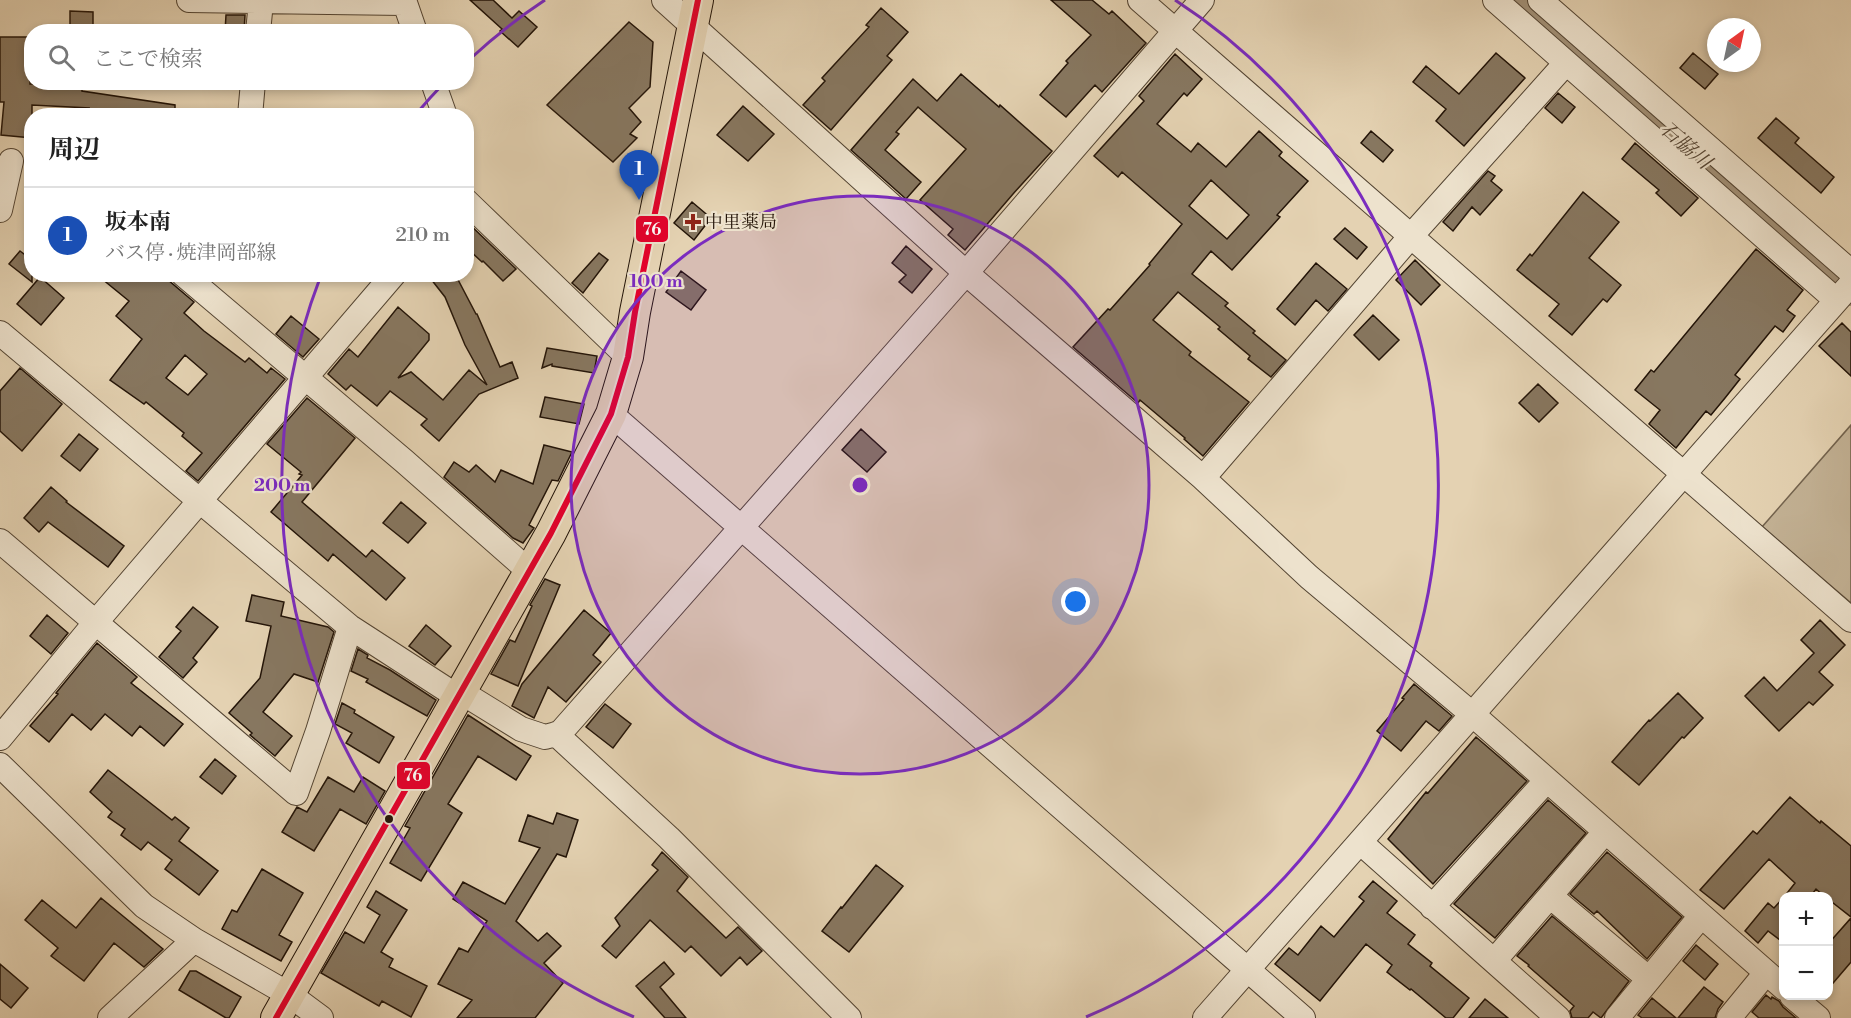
<!DOCTYPE html>
<html lang="ja">
<head>
<meta charset="utf-8">
<style>
  body { margin:0; font-family:"Libre Bodoni","Noto Serif JP",serif; background:#f2f2f2; color:#222 }
  .controls { position:absolute; right:18px; bottom:18px; display:grid; overflow:hidden; border-radius:12px; box-shadow:0 3px 9px #0003 }
  .controls button { width:54px; height:54px; display:grid; place-items:center; padding:0; border:0; border-bottom:2px solid #e0e0e0; background:#fff; color:#222; font:30px sans-serif }
  .compass { position:absolute; left:1707px; top:18px; width:54px; height:54px; border-radius:50%; background:#fff; box-shadow:0 3px 9px #0003; rotate:33deg }
  .you { position:absolute; left:1076px; top:602px; width:21px; height:21px; margin:-15px; border:4px solid #fff; border-radius:50%; background:#1a73e8; box-shadow:0 0 0 9px #1a73e833 }
  .badge { display:grid; place-items:center; width:39px; height:39px; border-radius:50%; background:#d93025; color:#fff; font-size:20px; font-weight:700 }
  .pin { position:absolute; translate:-50% -50px; filter:drop-shadow(0 2px 3px #0008) }
  .pin::after { content:''; position:absolute; top:32px; width:21px; height:18px; background:inherit; clip-path:polygon(0 0,100% 0,50% 100%) }
  .list { margin:0; padding:0; list-style:none }
  h2 { display:flex; justify-content:space-between; align-items:center; height:78px; margin:0; padding:0 24px; font-size:26px }
  h2 small { font-size:20px; font-weight:400; color:#767676 }
  .list li { display:grid; grid-template-columns:39px 1fr auto; gap:18px; align-items:center; box-sizing:border-box; height:96px; padding:0 24px; border-top:2px solid #e0e0e0 }
  .list b { display:block; font-size:22px; white-space:nowrap }
  .list p { margin:0; font-size:20px; white-space:nowrap; color:#767676 }
  .list em { font-size:20px; font-style:normal; color:#767676 }
  .icon { flex:none; width:33px; height:33px; fill:none; stroke:currentColor; stroke-width:2; stroke-linecap:round; stroke-linejoin:round }
  .map { position:relative; flex:none; width:1851px; height:1018px; overflow:hidden }
  .search { position:absolute; background:#fff; box-shadow:0 3px 9px #0003; left:24px; top:24px; width:450px; height:66px; display:flex; align-items:center; gap:15px; box-sizing:border-box; padding:0 21px; border-radius:24px; color:#767676; font-size:22px }
  .panel { position:absolute; background:#fff; box-shadow:0 3px 9px #0003; left:24px; top:108px; width:450px; height:174px; border-radius:24px }
  .map>svg:first-child { display:block }
  .green { fill:#c3b295; stroke:#73634e; stroke-width:1.5 }
  .lines { fill:none; stroke-linecap:round; stroke-linejoin:round }
  .river { stroke:#a29178; stroke-width:34 }
  .building { fill:#877760; stroke:#231408; stroke-width:1.5; fill-rule:evenodd }
  .minor-casing { stroke:#534432; stroke-width:26 }
  .major-casing { stroke:#231408; stroke-width:32 }
  .minor { stroke:#ede2cd; stroke-width:24 }
  .major { stroke:#e4d2b2; stroke-width:30 }
  .bus-1-casing { stroke:#ede2cd; stroke-width:10 }
  .bus-1 { stroke:#e4002b; stroke-width:6 }
  .ring { fill:none; stroke:#7b2cbf; stroke-width:3 }
  .poi-dot { fill:#8f2418; stroke:#ede2cd; stroke-width:2 }
  .bus-dot { fill:#231408; stroke:#ede2cd; stroke-width:2 }
  .labels { text-anchor:middle; stroke-width:4.5; stroke-linejoin:round; paint-order:stroke }
  .poi-label { font-size:18px; fill:#231408; stroke:#ede2cd; text-anchor:start }
  .water-label { font-size:20px; font-style:italic; fill:#564635; stroke:#ede2cd }
  .centre { fill:#7b2cbf; stroke:#ede2cd; stroke-width:3 }
  .ring-label { font-size:18px; text-anchor:middle; font-weight:bold; fill:#7b2cbf; stroke:#ede2cd; stroke-width:4.5; stroke-linejoin:round; paint-order:stroke }
  .line-badge { stroke:#ede2cd; stroke-width:2 }
  .badge-label { font-size:16px; text-anchor:middle; font-weight:bold; fill:#fff }
</style>
</head>
<body>
<div class="map">
<svg width="1851" height="1018" viewBox="0 0 1851 1018">
  <rect width="100%" height="100%" fill="#e4d2b2"/>
  <filter id="stains"><feTurbulence type="fractalNoise" baseFrequency=".00333" numOctaves="4"/><feColorMatrix values="0 0 0 0 .2 0 0 0 0 .09 0 0 0 0 .02 0 0 0 .5 -.17"/></filter>
  <radialGradient id="worn" r=".72"><stop offset=".6" stop-color="#630" stop-opacity="0"/><stop offset="1" stop-color="#630" stop-opacity=".3"/></radialGradient>
  <path class="green" d="M1851,425V603L1762,527Z"/>
  <g class="lines">
    <path class="river" d="M1521,0L1851,289"/>
  </g>
  <path class="building" d="M470,0H493L512,18L519,11L537,27L518,47L500,31L502,29Z
    M1051,0H1092L1109,14L1112,11L1146,43L1102,92L1095,85L1066,117L1040,95L1068,63L1066,61L1091,35Z
    M881,8L908,32L887,56L892,60L831,130L803,105L825,81L822,78L869,27L866,25Z
    M70,11L93,12V32H70Z
    M226,15H245L244,32H225Z
    M629,22L653,42L650,87L629,108L641,122L630,134L637,138L613,162L547,105Z
    M0,37H30V84H41V87L82,88V91L175,105V116H119L88,110L89,108L32,105V138L1,135L4,102H0Z
    M1496,53L1525,78L1464,146L1436,121L1446,109L1413,82L1426,66L1459,94Z
    M1693,53L1718,74L1705,89L1680,68Z
    M1175,54L1202,79L1187,96L1184,93L1157,124L1191,152L1198,143L1226,167L1259,131L1282,152L1279,156L1308,181L1277,215L1280,217L1232,270L1211,251L1192,274L1228,303L1225,306L1255,331L1253,333L1286,360L1271,377L1248,359L1250,356L1218,329L1220,327L1178,292L1153,320L1191,352L1189,355L1249,402L1203,456L1184,439L1185,438L1140,400L1138,403L1073,347L1108,309L1110,310L1150,265L1149,264L1182,224L1122,172L1118,177L1094,156L1144,101L1139,96ZM1211,180L1249,215L1227,239L1189,206Z
    M961,74L999,107L1000,105L1052,151L1013,194L965,250L948,235L953,229L920,200L966,149L918,107L896,132L899,134L885,150L921,182L906,199L851,150L913,79L937,101Z
    M1558,93L1575,107L1562,123L1545,108Z
    M743,106L774,134L748,161L717,135Z
    M1776,118L1799,138L1795,143L1834,177L1821,193L1758,138Z
    M1371,131L1393,150L1383,162L1361,143Z
    M1635,143L1698,198L1681,216L1656,193L1659,190L1622,159Z
    M1488,171L1495,176L1491,181L1502,190L1480,215L1472,207L1453,231L1443,222Z
    M1583,192L1619,222L1589,258L1621,285L1607,302L1603,299L1572,335L1549,316L1559,304L1517,270L1530,254L1532,256Z
    M692,202L711,218L694,240L674,223Z
    M466,221L516,269L503,281L483,261L482,262L469,250L466,252Z
    M1345,228L1367,247L1357,259L1334,239Z
    M906,246L932,269L912,293L899,282L906,275L892,263Z
    M1756,249L1803,290L1787,310L1795,316L1783,332L1775,326L1735,375L1740,379L1725,398L1711,415L1706,411L1676,448L1649,424L1660,410L1635,390L1651,370L1654,372Z
    M20,251L32,260V282L9,264Z
    M599,253L608,260L583,293L572,283Z
    M1415,260L1440,285L1421,305L1396,280Z
    M1316,263L1347,289L1328,311L1316,300L1295,325L1277,309Z
    M681,271L706,290L691,310L666,292Z
    M96,274H138L146,281L152,274H161L194,302L184,313L204,331L245,362L249,358L267,373L271,368L285,379L198,481L186,471L202,453L182,436L184,433L146,402L144,404L110,380L142,339L116,316L129,301ZM185,355L207,374L188,395L166,378Z
    M427,274H455L476,314H477L500,367L512,362L518,378L479,394L439,441L421,425L427,419L390,391L377,406L351,385L346,390L328,374L349,349L358,357L398,307L429,334V340L398,378L411,372L443,400L469,370L487,385L465,345L445,297Z
    M40,277L64,298L41,325L17,304Z
    M1373,315L1399,340L1379,360L1354,335Z
    M291,316L319,339L303,357L276,334Z
    M1842,323L1851,332V376L1819,346Z
    M547,348L597,356L594,373L552,366V364L542,368Z
    M20,368L62,404L22,451L0,431V391Z
    M1538,384L1558,403L1539,422L1519,403Z
    M545,397L584,404L579,424L540,417Z
    M307,398L355,438L302,502L366,557L372,550L405,578L386,600L333,554L328,561L271,512L302,475L299,474L301,472L267,444Z
    M861,429L886,452L867,472L842,450Z
    M79,434L98,449L80,471L61,456Z
    M544,445L572,452L558,481L552,480L529,525L534,528L523,543L513,538L444,477L454,462L469,472L476,465L495,482L501,470L533,484Z
    M51,487L67,501L66,502L124,546L108,567L48,522L39,532L24,518Z
    M401,502L426,523L408,543L383,523Z
    M545,579L560,585L518,686L491,674L510,640L515,642L532,606L530,605Z
    M252,595L284,602L281,616L328,627L334,632L318,682L294,674L263,712L292,736L275,756L250,735L252,733L229,713L260,678L271,626L246,621Z
    M193,607L218,627L193,658L197,662L183,678L159,657L181,631L176,627Z
    M584,610L611,633L593,655L601,662L566,702L548,687L534,718L512,706L522,684Z
    M47,615L68,633L51,654L30,636Z
    M1820,620L1845,645L1819,672L1833,685L1813,705L1809,702L1779,731L1745,696L1764,677L1777,691L1814,653L1801,640Z
    M426,625L451,646L435,665L409,646Z
    M97,643L137,677L131,683L183,724L164,746L140,726L132,736L105,714L91,730L72,714L49,742L30,726L58,694L56,693Z
    M358,649L368,655L367,658L390,670L436,700L427,716L366,682L368,679L351,671Z
    M1414,684L1452,716L1439,731L1426,721L1401,751L1377,731L1404,699L1402,698Z
    M1678,693L1703,718L1684,738L1682,737L1639,785L1612,762L1649,720L1650,721Z
    M342,703L355,710L354,713L394,737L379,763L346,743L352,733L335,724Z
    M605,704L631,724L613,748L586,727Z
    M468,715L531,756L516,780L478,756L448,804L462,813L421,881L390,863L410,828L405,826Z
    M1476,737L1527,781L1433,884L1388,839L1426,792L1428,793Z
    M215,759L236,776L222,794L200,777Z
    M108,770L172,820L175,817L189,828L179,841L218,871L199,895L165,869L172,860L148,842L141,850L121,835L125,829L108,817L112,812L90,792Z
    M328,777L354,792L363,777L385,791L366,824L340,809L314,851L282,832L297,807L307,812Z
    M1790,797L1820,823L1821,821L1851,846V917L1828,899V897H1825L1816,889L1810,897H1784L1795,883L1769,859L1724,909L1700,890L1753,831L1757,834Z
    M1548,800L1586,833L1495,938L1454,904Z
    M557,813L578,820L566,857L557,854L516,921L538,941L547,933L561,946L544,963L563,983L535,1018H457L472,1000L438,984L459,948L468,952L487,921L453,899L463,882L505,904L540,848L519,841L528,815L553,824Z
    M662,852L688,877L677,891L726,938L738,927L762,951L747,965L740,957L721,976L691,946L685,952L650,920L616,958L602,946L620,926L615,918L658,870L652,865Z
    M1607,852L1682,917L1647,959L1597,911L1594,914L1570,894Z
    M876,865L903,886L849,952L822,931L841,907L842,908Z
    M262,869L303,893L279,935L292,942L281,961L222,929L232,910L237,912Z
    M1373,881L1397,901L1387,913L1415,935L1408,944L1432,963L1430,966L1469,998L1453,1018H1446L1411,989L1410,990L1387,972L1392,965L1366,944L1320,1001L1275,964L1289,948L1298,955L1321,926L1334,937L1364,901L1359,897Z
    M376,891L407,910L381,952L393,959L389,967L427,986L411,1017L382,1001L379,1006L321,973L345,932L364,943L380,915L367,907Z
    M1784,897V943L1768,931L1758,943L1745,931L1768,903L1774,908Z
    M101,898L163,949L144,967L114,943L84,981L51,956L58,948L25,920L42,900L76,928Z
    M1552,916L1629,981L1601,1018L1593,1012L1588,1018H1572L1570,1011L1574,1006L1528,966L1529,965L1517,956Z
    M1851,918V962L1828,989V944Z
    M1696,945L1718,964L1705,980L1683,961Z
    M664,962L674,974L660,987L686,1018H665L636,986Z
    M0,964L28,988L11,1008L0,999Z
    M190,971H196L241,997L229,1018H226L179,990Z
    M1704,987L1723,1002L1718,1009L1715,1018H1678Z
    M1766,995L1771,999L1772,997L1779,1001L1783,1007L1796,1018H1759L1752,1012Z
    M1652,998L1676,1018H1642L1638,1015Z
    M1485,999L1508,1018H1469Z"/>
  <g class="lines">
    <g class="minor-casing">
      <path id="minor" d="M189,0L404,3
        M404,0L415,32
        M664,0L966,273L1203,478L1309,577L1472,714L1784,988
        M1140,0L1851,620
        M1495,0L1836,300
        M1540,0L1851,272
        M258,32L261,2
        M433,82L445,116
        M250,116L253,82
        M466,201L628,357
        M0,210L11,161
        M183,274L404,461L529,571
        M0,333L350,627L458,697
        M611,414L1303,1018
        M1203,478L1411,236L1566,63
        M0,541L296,793L318,731L350,627
        M461,692L521,729L545,737L560,733L966,273L1202,0
        M556,734L669,838L849,1018
        M0,738L96,622L394,274
        M0,765L144,906L194,940L290,995L321,1018
        M1360,842L1558,1018
        M1550,896L1649,979
        M1432,907L1547,780
        M1494,961L1605,832
        M1792,996L1818,1018
        M110,1018L194,940
        M1205,1018L1851,284
        M1617,1018L1701,916
        M1729,1018L1766,973"/>
    </g>
    <g class="major-casing">
      <path id="major" d="M276,1018L551,533L611,414L628,357L635,312L698,0"/>
    </g>
    <use href="#minor" class="minor"/>
    <use href="#major" class="major"/>
    <g class="bus-1-casing">
      <path id="bus-1" d="M276,1018L551,533L611,414L628,357L635,312L698,0"/>
    </g>
    <use href="#bus-1" class="bus-1"/>
  </g>
  <circle cx="860" cy="485" r="289" fill="#7b2cbf" fill-opacity=".12"/>
  <g class="ring">
    <circle cx="860" cy="485" r="289"/>
    <path d="M634 1017A578 578 0 0 1 320 278M417 113A578 578 0 0 1 444 83M470 59A578 578 0 0 1 545 0M1175 0A578 578 0 0 1 1086 1017"/>
  </g>
  <path class="poi-dot" d="M690 213h6v6h6v6h-6v6h-6v-6h-6v-6h6z"/>
  <circle class="bus-dot" cx="389" cy="819" r="5"/>
  <g class="labels">
    <g class="poi-label">
      <text x="705" y="228">中里薬局</text>
    </g>
    <g class="water-label">
      <text transform="translate(1686 145) rotate(41)" y="7">石脇川</text>
    </g>
  </g>
  <circle cx="860" cy="485" r="9" class="centre"/>
  <g class="ring-label">
    <text x="656" y="287">100 m</text>
    <text x="282" y="491">200 m</text>
  </g>
  <g class="line-badge">
    <rect x="635" y="215" width="34" height="28" rx="6" fill="#e4002b"/>
    <rect x="396" y="761" width="35" height="29" rx="6" fill="#e4002b"/>
  </g>
  <g class="badge-label">
    <text x="652" y="235">76</text>
    <text x="413" y="781">76</text>
  </g>
  <rect width="100%" height="100%" filter="url(#stains)"/>
  <rect width="100%" height="100%" fill="url(#worn)"/>
</svg>
<div class="controls">
<button>+</button>
<button>−</button>
</div>
<svg class="compass" viewBox="-18 -18 36 36"><path d="M0-13l5 13h-10z" fill="#e53935"/><path d="M0 13l5-13h-10z" fill="#767676"/></svg>
<div class="you"></div>
<div class="pin badge" style="left:639px;top:200px;background:#1a4fb4">1</div>
<div class="search"><svg class="icon" aria-label="search" viewBox="0 0 24 24"><circle cx="10" cy="10" r="6"/><path d="M15 15l6 6"/></svg>ここで検索</div>
<section class="panel">
<h2>周辺<small></small></h2>
<ul class="list">
<li><span class="badge" style="background:#1a4fb4">1</span><div><b>坂本南</b><p>バス停 · 焼津岡部線</p></div><em>210 m</em></li>
</ul>
</section>
</div>
</body>
</html>
